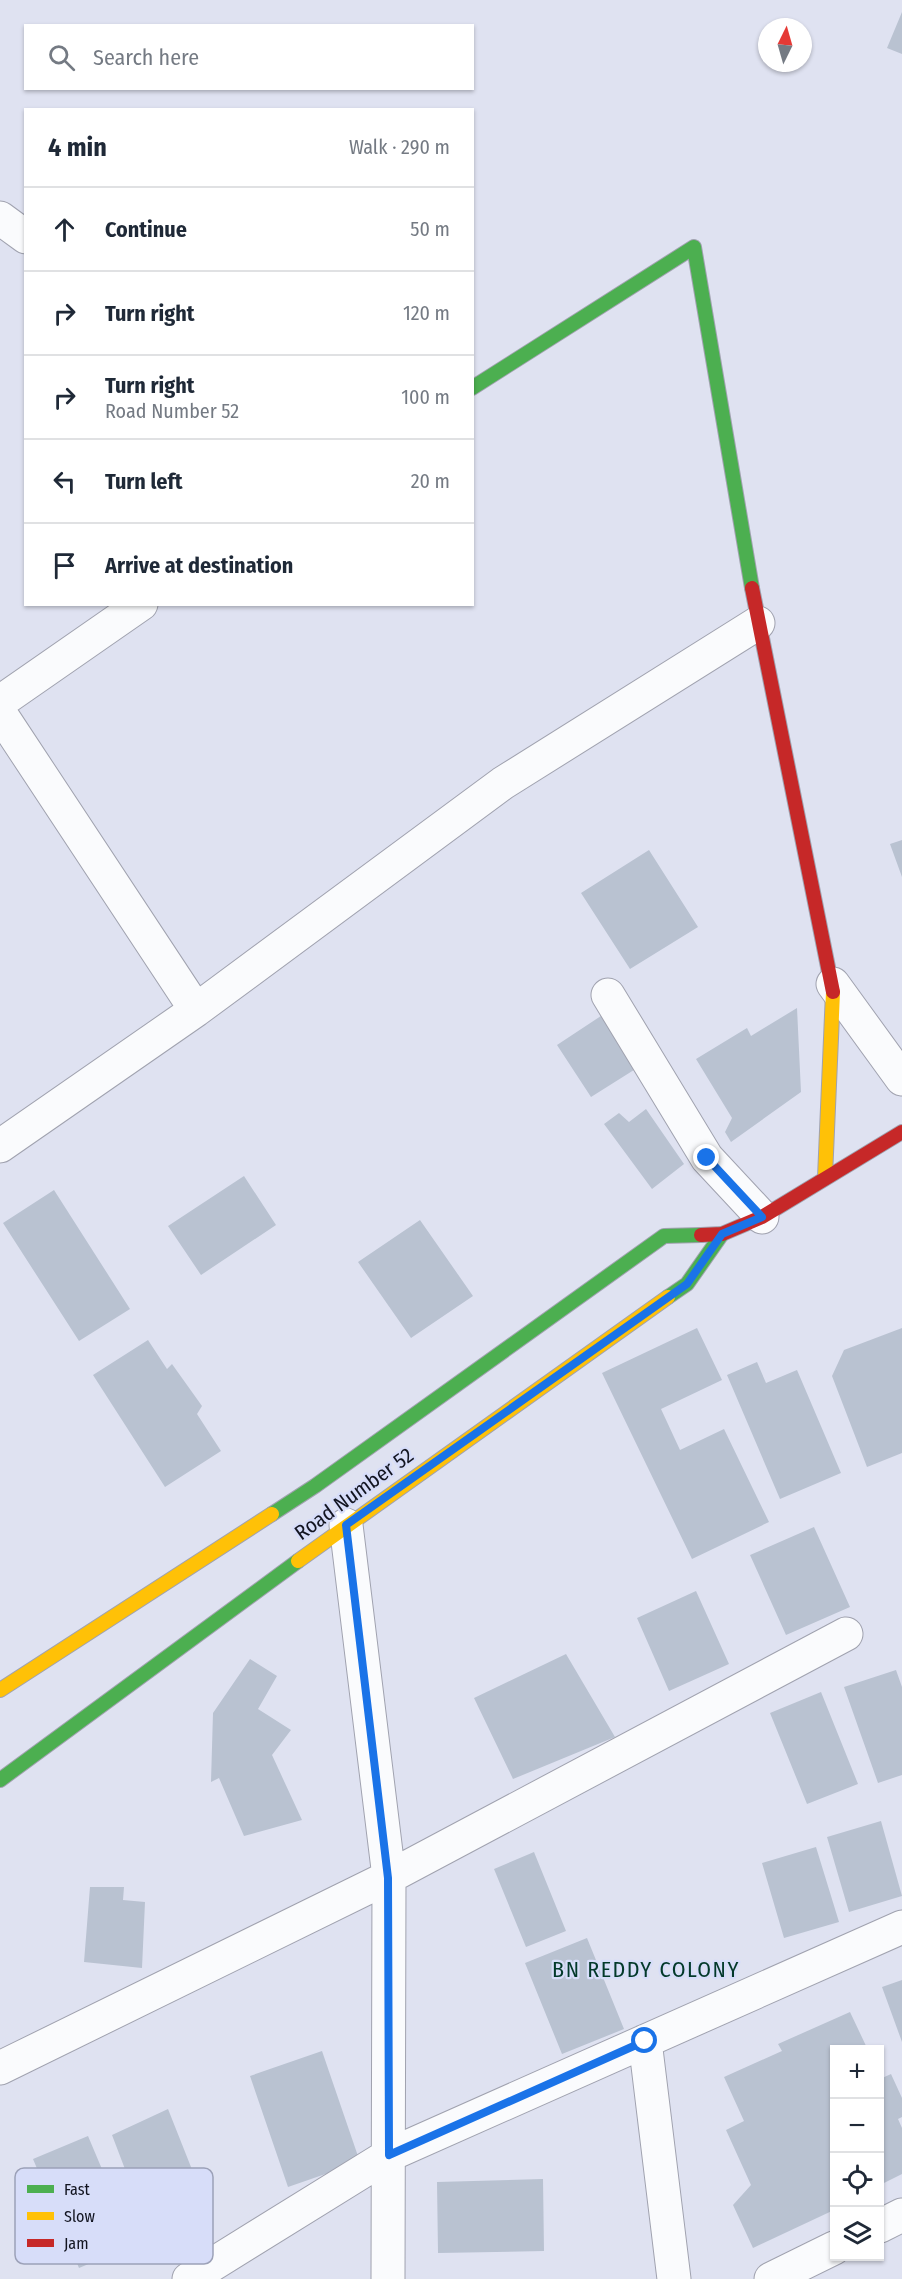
<!DOCTYPE html>
<html lang="en">
<head>
<meta charset="utf-8">
<style>
  body { margin:0; font-family:"Fira Sans Condensed",sans-serif; background:#f2f2f3; color:#1f2937 }
  .controls { position:absolute; right:18px; bottom:18px; display:grid; overflow:hidden; border-radius:0px; box-shadow:0 2px 4px #0004 }
  .controls button { width:54px; height:54px; display:grid; place-items:center; padding:0; border:0; border-bottom:2px solid #e0e1e3; background:#fff; color:#1f2937; font:30px sans-serif }
  .compass { position:absolute; left:758px; top:18px; width:54px; height:54px; border-radius:50%; background:#fff; box-shadow:0 2px 4px #0004; rotate:5deg }
  .stop { position:absolute; width:18px; height:18px; margin:-14px; border:4px solid #1a73e8; border-radius:50%; background:#fff }
  .stop.end { background:#1a73e8; border-color:#fff; box-shadow:0 2px 6px #0008 }
  .list { margin:0; padding:0; list-style:none }
  h2 { display:flex; justify-content:space-between; align-items:center; height:78px; margin:0; padding:0 24px; font-size:26px }
  h2 small { font-size:20px; font-weight:400; color:#747a83 }
  .list li { display:grid; grid-template-columns:39px 1fr auto; gap:18px; align-items:center; box-sizing:border-box; height:84px; padding:0 24px; border-top:2px solid #e0e1e3 }
  .list b { display:block; font-size:22px; white-space:nowrap }
  .list p { margin:0; font-size:20px; white-space:nowrap; color:#747a83 }
  .list em { font-size:20px; font-style:normal; color:#747a83 }
  .icon { flex:none; width:33px; height:33px; fill:none; stroke:currentColor; stroke-width:2; stroke-linecap:round; stroke-linejoin:round }
  .map { position:relative; flex:none; width:902px; height:2279px; overflow:hidden }
  .search { position:absolute; background:#fff; box-shadow:0 2px 4px #0004; left:24px; top:24px; width:450px; height:66px; display:flex; align-items:center; gap:15px; box-sizing:border-box; padding:0 21px; border-radius:0px; color:#747a83; font-size:22px }
  .panel { position:absolute; background:#fff; box-shadow:0 2px 4px #0004; left:24px; top:108px; width:450px; height:498px; border-radius:0px }
  .map>svg:first-child { display:block }
  .building { fill:#b9c2d1 }
  .lines { fill:none; stroke-linecap:round; stroke-linejoin:round }
  .street-casing { stroke:#a0a2af; stroke-width:35 }
  .fast-casing { stroke:#a0a2af; stroke-width:16 }
  .slow-casing { stroke:#a0a2af; stroke-width:16 }
  .jam-casing { stroke:#a0a2af; stroke-width:16 }
  .street { stroke:#fafbfd; stroke-width:33 }
  .fast { stroke:#4caf50; stroke-width:14 }
  .slow { stroke:#ffc107; stroke-width:14 }
  .jam { stroke:#c62828; stroke-width:14 }
  .route { stroke:#1a73e8; stroke-width:8 }
  .labels { text-anchor:middle; stroke-width:4.5; stroke-linejoin:round; paint-order:stroke }
  .street-label { font-size:21px; fill:#121420; stroke:#d7ddf9 }
  .neighbourhood-label { font-size:22px; letter-spacing:1.5px; fill:#03392a; stroke:#d7ddf9 }
  .key { fill:#d7ddf9; stroke:#9ca1b8; stroke-width:1.5 }
  .key-label { font-size:16px; fill:#121420 }
</style>
</head>
<body>
<div class="map">
<svg width="902" height="2279" viewBox="0 0 902 2279">
  <rect width="100%" height="100%" fill="#dfe2f1"/>
  <path class="building" d="M902,12V54L887,48Z
    M902,840V877L890,844Z
    M649,850L698,927L630,969L581,893Z
    M797,1008L801,1092L731,1142L725,1132L732,1118L696,1059L747,1028L751,1036Z
    M610,1010L645,1063L591,1097L557,1045Z
    M646,1109L684,1164L652,1189L604,1124L619,1113L629,1122Z
    M244,1176L276,1225L201,1275L168,1226Z
    M54,1190L130,1309L79,1341L3,1223Z
    M420,1220L473,1296L411,1338L358,1262Z
    M697,1328L722,1380L661,1409L680,1450L724,1429L769,1522L692,1559L602,1373Z
    M902,1328V1453L867,1467L832,1376L844,1350Z
    M148,1340L167,1369L172,1364L202,1406L197,1414L221,1451L165,1487L93,1375Z
    M757,1362L766,1383L797,1370L841,1473L780,1499L727,1375Z
    M814,1527L850,1607L786,1635L750,1555Z
    M696,1591L729,1664L669,1691L637,1618Z
    M566,1654L615,1737L513,1779L474,1698Z
    M250,1659L277,1676L258,1709L291,1730L272,1755L302,1820L244,1836L219,1778L211,1782L213,1713Z
    M896,1670L902,1687V1775L878,1783L844,1687Z
    M821,1692L858,1784L807,1804L770,1713Z
    M881,1821L902,1896L849,1912L827,1837Z
    M816,1847L839,1922L784,1938L762,1863Z
    M534,1852L566,1931L526,1947L494,1869Z
    M90,1887H124L123,1900L145,1902L142,1968L84,1962Z
    M587,1938L624,2029L562,2054L525,1963Z
    M902,1980V2042L882,1987Z
    M850,2012L868,2050H834V2210L753,2248L733,2205L751,2185L726,2130L744,2121L724,2077L782,2051L778,2044Z
    M322,2051L360,2162L288,2187L250,2076Z
    M891,2074L902,2098V2117L898,2119L902,2128V2174L880,2185V2079Z
    M168,2109L212,2220L152,2240L112,2135Z
    M88,2136L134,2245L79,2268L33,2159Z
    M543,2179L544,2251L438,2253L437,2182Z"/>
  <g class="lines">
    <g class="street-casing">
      <path id="street" d="M0,218L26,237
        M0,702L141,604
        M0,713L196,1010
        M833,984L902,1079
        M608,995L707,1158L762,1217
        M0,1146L196,1010L503,783L758,623
        M346,1525L389,1877L388,2279
        M645,2041L674,2279
        M0,2068L389,1877L846,1634
        M880,2226L902,2215
        M189,2279L389,2155L902,1927
        M771,2279L834,2248"/>
    </g>
    <g class="fast-casing">
      <path id="fast" d="M472,388L694,247L752,588
        M668,1297L687,1284L722,1234
        M272,1514L315,1486L664,1236L701,1235
        M0,1780L298,1561"/>
    </g>
    <g class="slow-casing">
      <path id="slow" d="M825,1177L833,992
        M298,1561L668,1297
        M0,1690L272,1514"/>
    </g>
    <g class="jam-casing">
      <path id="jam" d="M752,588L833,992
        M701,1235L722,1234L762,1217L902,1132"/>
    </g>
    <use href="#street" class="street"/>
    <use href="#fast" class="fast"/>
    <use href="#slow" class="slow"/>
    <use href="#jam" class="jam"/>
  </g>
  <g class="lines">
    <path class="route" d="M645,2041L389,2155L388,1878L346,1525L687,1284L722,1234L762,1217L707,1158"/>
  </g>
  <g class="labels">
    <g class="street-label">
      <text transform="translate(354 1494) rotate(-36)" y="7">Road Number 52</text>
    </g>
    <g class="neighbourhood-label">
      <text x="646" y="1977">BN REDDY COLONY</text>
    </g>
  </g>
  <rect x="15" y="2168" width="198" height="96" rx="9" class="key"/>
  <rect x="27" y="2185" width="27" height="8" fill="#4caf50"/>
  <rect x="27" y="2212" width="27" height="8" fill="#ffc107"/>
  <rect x="27" y="2239" width="27" height="8" fill="#c62828"/>
  <g class="key-label">
    <text x="64" y="2195">Fast</text>
    <text x="64" y="2222">Slow</text>
    <text x="64" y="2249">Jam</text>
  </g>
</svg>
<div class="controls">
<button>+</button>
<button>−</button>
<button><svg class="icon" aria-label="locate" viewBox="0 0 24 24"><circle cx="12" cy="12" r="6"/><path d="M12 2v4M12 18v4M2 12h4M18 12h4"/></svg></button>
<button><svg class="icon" aria-label="layers" viewBox="0 0 24 24"><path d="M12 4l9 5-9 5-9-5zM3 14l9 5 9-5"/></svg></button>
</div>
<svg class="compass" viewBox="-18 -18 36 36"><path d="M0-13l5 13h-10z" fill="#e53935"/><path d="M0 13l5-13h-10z" fill="#747a83"/></svg>
<div class="stop" style="left:645px;top:2041px"></div>
<div class="stop end" style="left:707px;top:1158px"></div>
<div class="search"><svg class="icon" aria-label="search" viewBox="0 0 24 24"><circle cx="10" cy="10" r="6"/><path d="M15 15l6 6"/></svg>Search here</div>
<section class="panel">
<h2>4 min<small>Walk · 290 m</small></h2>
<ul class="list">
<li><svg class="icon" aria-label="ahead" viewBox="0 0 24 24"><path d="M12 20V5M6 11l6-6 6 6"/></svg><div><b>Continue</b></div><em>50 m</em></li>
<li><svg class="icon" aria-label="right" viewBox="0 0 24 24"><path d="M7 20v-9h11M14 6l5 5-5 5"/></svg><div><b>Turn right</b></div><em>120 m</em></li>
<li><svg class="icon" aria-label="right" viewBox="0 0 24 24"><path d="M7 20v-9h11M14 6l5 5-5 5"/></svg><div><b>Turn right</b><p>Road Number 52</p></div><em>100 m</em></li>
<li><svg class="icon" aria-label="left" viewBox="0 0 24 24"><path d="M17 20v-9H6M10 6l-5 5 5 5"/></svg><div><b>Turn left</b></div><em>20 m</em></li>
<li><svg class="icon" aria-label="arrive" viewBox="0 0 24 24"><path d="M6 21V4h12l-3 4 3 4H6"/></svg><div><b>Arrive at destination</b></div></li>
</ul>
</section>
</div>
</body>
</html>
